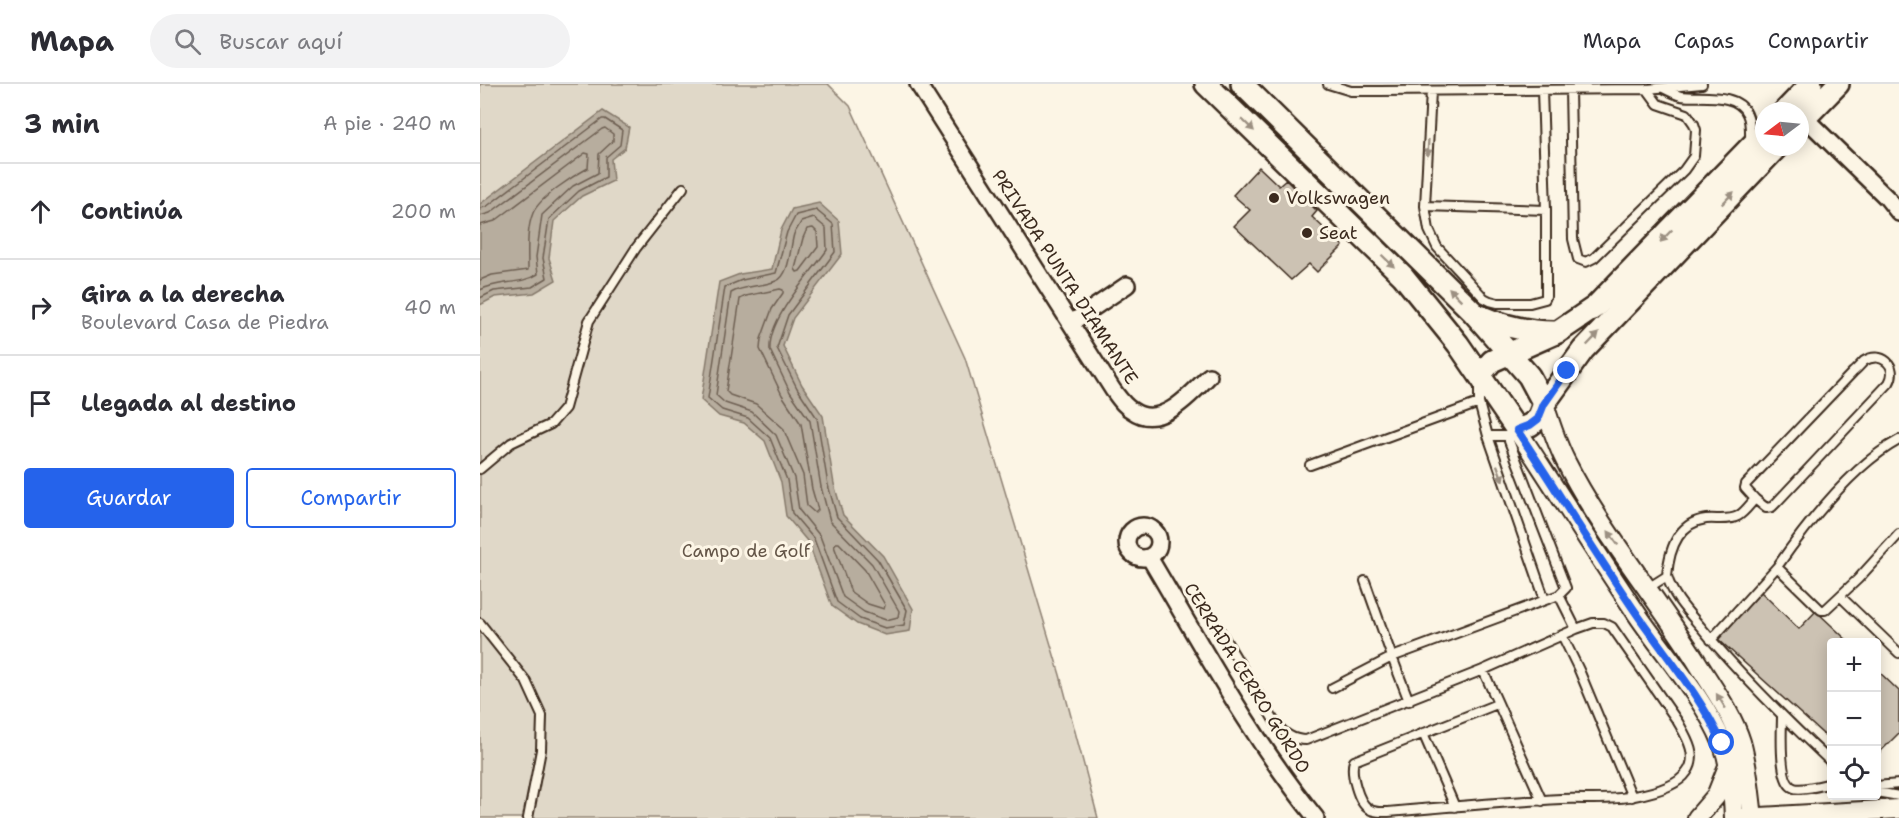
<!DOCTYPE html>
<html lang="es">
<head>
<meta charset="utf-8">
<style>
  body { margin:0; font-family:"Shantell Sans",sans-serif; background:#f2f2f3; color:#2b2b33 }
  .controls { position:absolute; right:18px; bottom:18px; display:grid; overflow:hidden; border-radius:6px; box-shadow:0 3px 15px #0003 }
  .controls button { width:54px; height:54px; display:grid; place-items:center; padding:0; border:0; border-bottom:2px solid #e1e1e2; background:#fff; color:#2b2b33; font:30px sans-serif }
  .compass { position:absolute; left:1275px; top:18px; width:54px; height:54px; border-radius:50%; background:#fff; box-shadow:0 3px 15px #0003; rotate:254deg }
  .stop { position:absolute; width:18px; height:18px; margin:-14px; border:4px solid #2563eb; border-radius:50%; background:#fff }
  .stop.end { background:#2563eb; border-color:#fff; box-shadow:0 2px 6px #0008 }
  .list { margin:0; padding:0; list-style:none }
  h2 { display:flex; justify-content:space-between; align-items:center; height:78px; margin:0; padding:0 24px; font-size:26px }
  h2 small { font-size:20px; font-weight:400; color:#7c7c81 }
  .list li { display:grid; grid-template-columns:39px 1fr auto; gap:18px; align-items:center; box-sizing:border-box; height:96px; padding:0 24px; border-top:2px solid #e1e1e2 }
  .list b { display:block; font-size:22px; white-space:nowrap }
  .list p { margin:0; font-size:20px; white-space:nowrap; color:#7c7c81 }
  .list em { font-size:20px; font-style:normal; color:#7c7c81 }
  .actions { display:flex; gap:12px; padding:18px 24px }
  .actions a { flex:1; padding:14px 0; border:2px solid #2563eb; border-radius:6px; text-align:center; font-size:21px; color:#2563eb }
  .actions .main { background:#2563eb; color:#fff }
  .icon { flex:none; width:33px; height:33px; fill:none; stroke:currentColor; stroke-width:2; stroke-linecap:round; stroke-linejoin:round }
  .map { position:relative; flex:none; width:1419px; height:734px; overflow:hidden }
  header { display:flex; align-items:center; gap:36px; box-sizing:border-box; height:84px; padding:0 30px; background:#fff; border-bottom:2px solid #e1e1e2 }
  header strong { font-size:28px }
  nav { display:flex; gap:33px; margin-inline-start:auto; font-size:21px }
  .search { width:420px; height:54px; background:#f2f2f3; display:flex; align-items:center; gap:15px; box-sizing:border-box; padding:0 21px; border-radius:33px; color:#7c7c81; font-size:22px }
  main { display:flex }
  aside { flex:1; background:#fff }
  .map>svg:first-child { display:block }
  .green { fill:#e0d8c8; stroke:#8e8173; stroke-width:1.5 }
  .water { fill:#b7ad9e; stroke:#85796b; stroke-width:1.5 }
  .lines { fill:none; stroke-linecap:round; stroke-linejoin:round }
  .shore { stroke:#6d5e51; stroke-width:1.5 }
  .building { fill:#ccc2b3; stroke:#3b2a1e; stroke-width:1.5 }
  .service-casing { stroke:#3b2a1e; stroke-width:12 }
  .minor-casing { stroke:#3b2a1e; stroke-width:20 }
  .tertiary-casing { stroke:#3b2a1e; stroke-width:22 }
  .secondary-casing { stroke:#3b2a1e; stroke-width:26 }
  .service { stroke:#fcf5e5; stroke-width:8 }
  .minor { stroke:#fcf5e5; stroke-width:15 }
  .tertiary { stroke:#fcf5e5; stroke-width:18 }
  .secondary { stroke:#fcf5e5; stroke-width:21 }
  .oneway { fill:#9c9082 }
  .route { stroke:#2563eb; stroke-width:8 }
  .poi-dot { fill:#3b2a1e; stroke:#fcf5e5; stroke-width:2 }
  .labels { text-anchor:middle; stroke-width:6; stroke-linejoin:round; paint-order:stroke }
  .poi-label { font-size:18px; fill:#3b2a1e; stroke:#fcf5e5; text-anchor:start }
  .street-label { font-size:18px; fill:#3b2a1e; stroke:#fcf5e5 }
  .park-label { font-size:18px; fill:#645648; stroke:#fcf5e5 }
</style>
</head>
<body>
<header>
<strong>Mapa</strong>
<div class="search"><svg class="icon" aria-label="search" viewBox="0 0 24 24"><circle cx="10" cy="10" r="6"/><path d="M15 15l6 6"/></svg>Buscar aquí</div>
<nav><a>Mapa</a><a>Capas</a><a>Compartir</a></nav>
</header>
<main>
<aside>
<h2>3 min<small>A pie · 240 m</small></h2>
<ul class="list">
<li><svg class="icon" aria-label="ahead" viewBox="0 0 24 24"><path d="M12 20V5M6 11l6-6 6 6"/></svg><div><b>Continúa</b></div><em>200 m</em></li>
<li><svg class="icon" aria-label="right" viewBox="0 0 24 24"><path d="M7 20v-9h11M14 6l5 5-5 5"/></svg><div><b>Gira a la derecha</b><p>Boulevard Casa de Piedra</p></div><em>40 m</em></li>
<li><svg class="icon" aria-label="arrive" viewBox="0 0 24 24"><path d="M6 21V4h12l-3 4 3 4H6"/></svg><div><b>Llegada al destino</b></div></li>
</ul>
<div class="actions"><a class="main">Guardar</a><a>Compartir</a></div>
</aside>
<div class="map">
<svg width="1419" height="734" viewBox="0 0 1419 734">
  <rect width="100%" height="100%" fill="#fcf5e5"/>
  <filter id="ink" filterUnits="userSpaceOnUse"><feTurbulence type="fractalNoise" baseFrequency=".0167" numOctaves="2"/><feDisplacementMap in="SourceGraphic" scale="12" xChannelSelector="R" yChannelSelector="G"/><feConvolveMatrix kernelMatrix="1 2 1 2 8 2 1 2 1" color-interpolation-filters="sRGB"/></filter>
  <g filter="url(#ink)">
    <path class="green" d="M0,0H348L370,22L485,274L580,591L618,734H0Z"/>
    <path class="water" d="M123,27L149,43L145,64L131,75L133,97L102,112L74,137L69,174L76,196L54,209L15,213L0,221V120Z
      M339,119L359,137L362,170L313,234L303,262L322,301L343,332L354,400L363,431L403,472L433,525L430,547L405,551L377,540L352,522L328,458L306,432L301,398L285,357L264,339L239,332L221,316L239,198L260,190L292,185L301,146L312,125Z"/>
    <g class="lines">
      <path class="shore" d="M0,124L6,123L122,35H125L142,46L140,61L126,73V93L99,107L69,135L63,174L67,194L52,203L14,207L0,214
        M336,126L353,140L355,168L308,231L297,264L317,304L337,334L348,401L357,433L398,476L427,526L424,541L405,544L380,535L357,518L334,455L312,429L307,396L290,354L268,334L242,326L228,314L245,203L262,196L296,189L307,148L316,131Z
        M0,132L10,129L122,45L125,44L133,50V57L119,70L118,89L93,102L62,131L56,173L58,190C41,201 19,196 0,206
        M334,134L346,144L347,166C330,191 288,234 290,266L310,308L330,337L341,403L350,437L392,480L419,527L418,533L406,536L384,528L363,513L340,452L319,426L314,394L296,351L272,328L245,319L236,311L251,209C265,201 282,203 296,197C310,192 310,163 314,150C316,146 319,142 321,138Z
        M0,141L15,137L105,69L109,70L108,84C93,92 60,113 53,129C46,146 48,169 48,186L12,191L0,196
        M333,144L337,148L338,163L320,187L317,188L315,185L323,154L327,145Z
        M300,205L303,206V209L292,225L281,255L280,265L302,311L321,340L332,405L338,426L335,429L327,422L323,391L303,344L276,320L250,311L246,307L260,215L266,212Z
        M356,459H359L385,486L405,521L404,525L388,520L371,508L354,462Z"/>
    </g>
    <path class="building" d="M779,83L799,102L806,96L837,127L832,133L863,162L837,188L829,180L811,196L754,142L770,126L753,111Z
      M1281,508L1319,545L1336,527L1369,558H1352V658L1238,555Z
      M1396,585L1419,607V649L1396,672Z"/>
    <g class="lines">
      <g class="service-casing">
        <path id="service" d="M848,0L871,7H899L1167,5L1222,0
          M1183,4C1189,7 1194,10 1201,12C1220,15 1257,7 1267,30C1271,38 1270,49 1270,58
          M1090,6L1093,155L1098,175L1106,178L1114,174L1204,86L1214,72L1216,46L1214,40L1207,30L1178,20L1167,5
          M951,7L945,122L949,146L957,163L1004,214L1010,217L1018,219H1050L1065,215L1066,212V126L1062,6
          M945,122L1066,126
          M999,300V319L1008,352L1065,516
          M1008,352H1029
          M1419,356C1373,381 1327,440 1297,483L1341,526H1345L1378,495L1419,450
          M830,381L999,319
          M0,385L31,359L71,340L85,324L109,237L156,164L203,104
          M1187,492C1189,467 1197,439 1226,435C1236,434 1249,437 1258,432C1265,428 1270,420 1275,415L1286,424L1292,423L1297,418L1409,299C1419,282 1401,266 1384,277C1381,280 1377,285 1373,288L1266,400L1265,404L1275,415
          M1168,504L1187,492C1192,511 1207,527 1220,542C1260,591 1305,635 1352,679
          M1079,511L1096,545
          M1361,513L1419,569
          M0,539L46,597L62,632L61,666L48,734
          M739,545L796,640C805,650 813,656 826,656L1003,586L1096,545L1113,539H1124L1132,543L1198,638C1206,652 1219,672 1207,688C1197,703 1171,709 1154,712C1132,717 1104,714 1081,715C1023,718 965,723 908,728C901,728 895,729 889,725C878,719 870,688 874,677L1017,620
          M1082,551L1099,586L1152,713
          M1231,556L1297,483
          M1003,586L1062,717
          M852,604L912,573L885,497
          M929,617L912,573L1079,511L1086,504L1029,357V352L1036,346
          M1302,632C1302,647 1298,699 1314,704C1322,707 1343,701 1352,699
          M943,649L975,723
          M1396,702L1419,700
          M1396,708L1419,712"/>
      </g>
      <g class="minor-casing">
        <path id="minor" d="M438,0L633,306C639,314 644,322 653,327C680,346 711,310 729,292
          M1325,34L1407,114L1419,129
          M591,239L647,201
          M647 458a16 16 0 1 1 32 0a16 16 0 1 1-32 0Z
          M669,473C722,562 771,654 836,734"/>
      </g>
      <g class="tertiary-casing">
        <path id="tertiary" d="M1064,320C1070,339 1076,358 1085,376C1120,446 1175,511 1217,578C1232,603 1252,629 1261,658C1268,682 1270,709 1273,734
          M1037,346C1078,408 1117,471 1159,533C1185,571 1225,616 1242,658C1251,682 1253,708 1254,734
          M1217,734L1236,712L1248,682
          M1262,734L1419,725"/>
      </g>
      <g class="secondary-casing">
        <path id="secondary" d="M726,0L923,192L978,260L1037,346L1050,341L1058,335L1064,320L1103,266L1297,63
          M762,0L993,228L1049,292L1064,320
          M1305,27L1331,0
          M1320,39L1358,0
          M1000,232C1025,243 1047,248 1074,248
          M1000,291L1012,277L1078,248L1115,223L1284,49"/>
      </g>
      <use href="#service" class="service"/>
      <use href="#minor" class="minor"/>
      <use href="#tertiary" class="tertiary"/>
      <use href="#secondary" class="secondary"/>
    </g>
    <defs><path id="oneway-solid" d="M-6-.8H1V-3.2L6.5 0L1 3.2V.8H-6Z" transform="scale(1.5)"/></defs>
    <g class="oneway">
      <use href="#oneway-solid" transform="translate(768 41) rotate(44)"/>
      <use href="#oneway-solid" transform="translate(948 64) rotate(93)"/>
      <use href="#oneway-solid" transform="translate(1248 114) rotate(-46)"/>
      <use href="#oneway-solid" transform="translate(1186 152) rotate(134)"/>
      <use href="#oneway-solid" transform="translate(908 177) rotate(44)"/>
      <use href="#oneway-solid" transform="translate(975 210) rotate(-135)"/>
      <use href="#oneway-solid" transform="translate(1113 255) rotate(-46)"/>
      <use href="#oneway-solid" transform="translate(1020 389) rotate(70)"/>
      <use href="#oneway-solid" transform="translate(1133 454) rotate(-125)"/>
      <use href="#oneway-solid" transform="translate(1241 617) rotate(-122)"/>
    </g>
  </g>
  <g class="lines" filter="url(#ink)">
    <path class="route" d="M1087,287L1064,320L1058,335L1050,341L1037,346C1078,408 1117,472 1159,533C1188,574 1221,613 1242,659"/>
  </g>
  <g class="poi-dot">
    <circle cx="794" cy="114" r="6"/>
    <circle cx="827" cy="149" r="6"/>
  </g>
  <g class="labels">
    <g class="poi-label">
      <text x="806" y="120">Volkswagen</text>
      <text x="839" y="155">Seat</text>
    </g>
    <g class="street-label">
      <text transform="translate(585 193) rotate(57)" y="6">PRIVADA PUNTA DIAMANTE</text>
      <text transform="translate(767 594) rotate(58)" y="6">CERRADA CERRO GORDO</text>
    </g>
    <g class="park-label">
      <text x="266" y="473">Campo de Golf</text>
    </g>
  </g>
</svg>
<div class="controls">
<button>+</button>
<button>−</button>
<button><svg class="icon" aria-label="locate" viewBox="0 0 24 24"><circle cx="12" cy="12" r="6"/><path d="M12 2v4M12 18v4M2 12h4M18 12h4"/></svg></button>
</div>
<svg class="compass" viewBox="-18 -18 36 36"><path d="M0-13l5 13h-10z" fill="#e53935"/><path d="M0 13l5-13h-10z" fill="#7c7c81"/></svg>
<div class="stop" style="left:1242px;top:659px"></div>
<div class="stop end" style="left:1087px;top:287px"></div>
</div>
</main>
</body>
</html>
